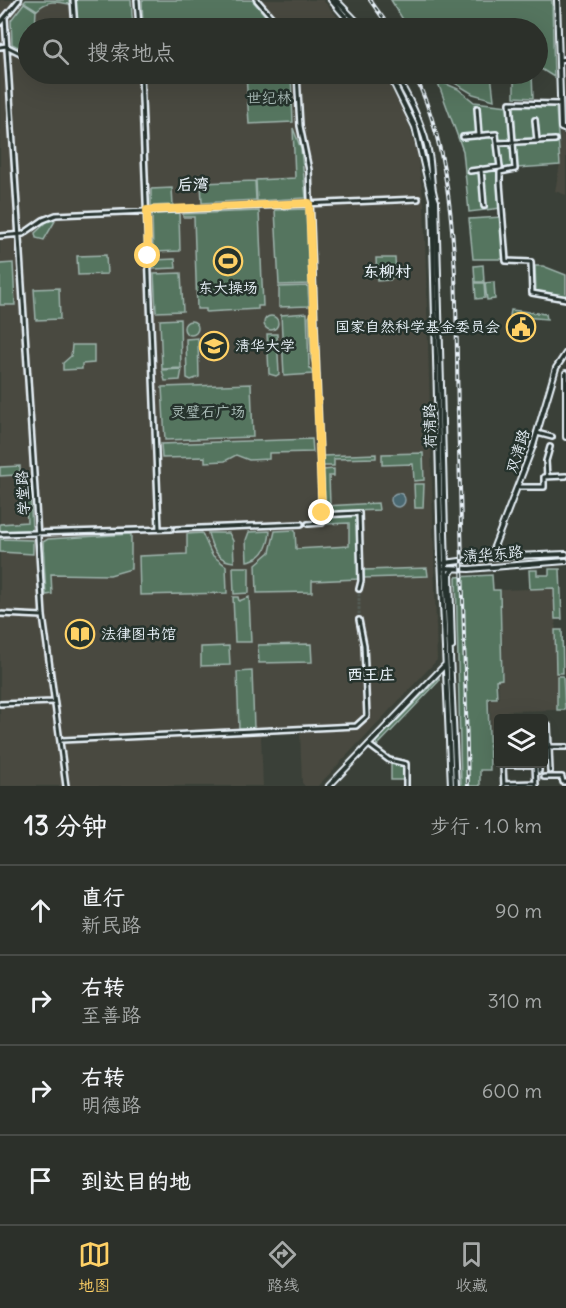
<!DOCTYPE html>
<html lang="zh">
<head>
<meta charset="utf-8">
<style>
  body { margin:0; font-family:Delius,"LXGW WenKai TC",sans-serif; background:#343832; color:#f1f3f6 }
  .controls { position:absolute; right:18px; bottom:18px; display:grid; overflow:hidden; border-radius:6px; box-shadow:0 6px 24px #0002 }
  .controls button { width:54px; height:54px; display:grid; place-items:center; padding:0; border:0; border-bottom:2px solid #484b47; background:#2c302a; color:#f1f3f6; font:30px sans-serif }
  .stop { position:absolute; width:18px; height:18px; margin:-14px; border:4px solid #ffd166; border-radius:50%; background:#fff }
  .stop.end { background:#ffd166; border-color:#fff; box-shadow:0 2px 6px #0008 }
  .list { margin:0; padding:0; list-style:none }
  h2 { display:flex; justify-content:space-between; align-items:center; height:78px; margin:0; padding:0 24px; font-size:26px }
  h2 small { font-size:20px; font-weight:400; color:#a6a9a8 }
  .list li { display:grid; grid-template-columns:39px 1fr auto; gap:18px; align-items:center; box-sizing:border-box; height:90px; padding:0 24px; border-top:2px solid #484b47 }
  .list b { display:block; font-size:22px; white-space:nowrap }
  .list p { margin:0; font-size:20px; white-space:nowrap; color:#a6a9a8 }
  .list em { font-size:20px; font-style:normal; color:#a6a9a8 }
  .icon { flex:none; width:33px; height:33px; fill:none; stroke:currentColor; stroke-width:2; stroke-linecap:round; stroke-linejoin:round }
  .map { position:relative; flex:none; width:566px; height:786px; overflow:hidden }
  .search { position:absolute; background:#2c302a; box-shadow:0 6px 24px #0002; left:18px; right:18px; top:18px; height:66px; display:flex; align-items:center; gap:15px; box-sizing:border-box; padding:0 21px; border-radius:33px; color:#a6a9a8; font-size:22px }
  .sheet { height:438px; background:#2c302a }
  nav { display:flex; justify-content:space-around; align-items:center; box-sizing:border-box; height:84px; border-top:2px solid #484b47; background:#2c302a; font-size:16px; color:#a6a9a8 }
  nav a { display:grid; justify-items:center; gap:3px }
  nav .on { color:#ffd166 }
  .map>svg:first-child { display:block }
  .built { fill:#48493f }
  .green { fill:#54755f; stroke:#9eb3ac; stroke-width:1.5 }
  .water { fill:#4a6871; stroke:#899fa7; stroke-width:1.5 }
  .lines { fill:none; stroke-linecap:round; stroke-linejoin:round }
  .street-tunnel { stroke:#545b55; stroke-width:3; stroke-dasharray:3 1.5; stroke-linecap:butt }
  .street-casing { stroke:#e8f1f8; stroke-width:8 }
  .secondary-casing { stroke:#e8f1f8; stroke-width:8 }
  .street { stroke:#26332d; stroke-width:3 }
  .secondary { stroke:#26332d; stroke-width:4 }
  .rail-casing { stroke:#e8f1f8; stroke-width:4 }
  .rail { stroke:#26332d; stroke-width:1.5; stroke-dasharray:4.5; stroke-linecap:butt }
  .route { stroke:#ffd166; stroke-width:8 }
  .labels { text-anchor:middle; stroke-width:5; stroke-linejoin:round; paint-order:stroke }
  .park-label { font-size:15px; fill:#adbfbb; stroke:#26332d }
  .poi-label { font-size:15px; fill:#e8f1f8; stroke:#26332d; text-anchor:start }
  .street-label { font-size:15px; fill:#e8f1f8; stroke:#26332d }
  .neighbourhood-label { font-size:16px; font-weight:bold; fill:#e8f1f8; stroke:#26332d }
</style>
</head>
<body>
<div class="map">
<svg width="566" height="786" viewBox="0 0 566 786">
  <rect width="100%" height="100%" fill="#3a4038"/>
  <filter id="ink" filterUnits="userSpaceOnUse"><feTurbulence type="fractalNoise" baseFrequency=".0167" numOctaves="2"/><feDisplacementMap in="SourceGraphic" scale="12" xChannelSelector="R" yChannelSelector="G"/><feConvolveMatrix kernelMatrix="1 2 1 2 8 2 1 2 1" color-interpolation-filters="sRGB"/></filter>
  <g filter="url(#ink)">
    <path class="built" d="M0,0H323L347,28H28V74H383L406,116L417,152L424,203L437,660L318,786H305L302,783L300,732L261,735L263,786H0Z
      M560,133L566,136V195L555,191L560,164Z
      M555,588L557,710L507,711V714H513V718H498V762H491L490,699H499L498,680L503,679L501,590Z"/>
    <path class="green" d="M26,0H69V4C56,1 47,0 37,10L24,2Z
      M76,0H131L133,28H77Z
      M142,0H252L276,28H143Z
      M391,0H552L554,77L538,67V28H408Z
      M24,3L36,11L35,28H28V52L19,47L27,40L18,47L12,44L11,20Z
      M246,74H291L293,122L249,124Z
      M389,74H392C414,109 427,142 430,184L415,127Z
      M440,74H491L494,100L473,94Z
      M514,74H532L533,98L514,97Z
      M437,80L458,89L474,102L508,106L514,169L498,171L501,208L469,212L463,151Z
      M514,106L556,107L560,165L517,168Z
      M293,128L301,149L306,198L257,201L256,180L295,178Z
      M255,181L256,200L202,203L201,183Z
      M172,188L173,205L151,206V189Z
      M306,209L309,284L279,285L275,210Z
      M259,211L263,306H258V309L206,312V309H197L194,217H183V214Z
      M179,213L180,251L153,252L152,214Z
      M502,217L505,259H473L469,219Z
      M49,220L55,221L44,240L36,238L35,233Z
      M106,255L107,274L78,275L77,256Z
      M376,258H395L396,273L390,280L377,281Z
      M175,259L176,268L153,269V260Z
      M13,263L15,305H0V264Z
      M483,265L484,282H475L474,266Z
      M535,266H543L566,275V296L536,291Z
      M181,273L183,311L156,312L154,274Z
      M494,282L495,299L487,300L485,283Z
      M475,283H484L485,298L476,299Z
      M308,286L309,306L279,307V287Z
      M59,288L60,319L36,320L34,289Z
      M511,310L546,314L547,319L510,316Z
      M312,312L314,368L311,358L309,317Z
      M307,313L309,366L313,374L284,376L281,315Z
      M264 323a7 7 0 1 1 14 0a7 7 0 1 1-14 0Z
      M180,319L181,368L162,369L160,320Z
      M184 328a7 7 0 1 1 14 0a7 7 0 1 1-14 0Z
      M267,334H277L279,374L276,376L269,374Z
      M198,338L199,377L191,380L187,378L186,339Z
      M72,345H94V363L82,364V369L63,370V363L71,356Z
      M182,369L180,380L165,381L162,370Z
      M251,384L253,437L165,440L162,387Z
      M312,439L313,452L269,453V459L249,460L236,455L225,461L205,462V457L162,458L161,444Z
      M423,453L424,480L414,481L413,464L382,465V454Z
      M376,454V458L334,459V466H323L322,456Z
      M20,466V472H16V475L0,476V467Z
      M334,469V476H329L330,504H325L323,470Z
      M414,484H424L423,508H415Z
      M25,488H30L32,530L0,531V524L27,522Z
      M378,503L379,510L328,512L325,509V506Z
      M357,515L359,579L312,581V592L257,593L256,564L270,552L275,531L295,530L296,549L349,546V523L325,524V516Z
      M270,531C269,546 263,559 247,561L246,540L249,532Z
      M202,533L212,555L226,566L227,593L140,595L139,556L187,554V534Z
      M208,533H229L233,541L234,562C218,561 211,547 208,533Z
      M131,534V569L110,575L51,574L52,594L46,595L43,542L48,539Z
      M0,539L33,540V554L0,552Z
      M233,567H249V593L234,594Z
      M427,568L428,576L364,578V570Z
      M549,569H560L562,619H555L554,588L530,589L529,570H537V575H549Z
      M492,575L493,590H500L502,679L496,680L497,698H488L490,770H480V786H461L456,577Z
      M233,597H238L239,601L249,597L251,642H235Z
      M555,630H562L563,673H556Z
      M311,644L312,662L259,663L258,645Z
      M229,646L230,665L201,666V647Z
      M252,671L254,728H239L237,672Z
      M557,676H563L565,710H557Z
      M439,678V681L377,746L376,742Z
      M391,764L403,766L405,780H391Z"/>
    <path class="water" d="M391 500a7 7 0 1 1 14 0a7 7 0 1 1-14 0Z"/>
    <g class="lines">
      <path class="street-tunnel" d="M359,589V620"/>
      <g class="street-casing">
        <path id="street" d="M73,0L75,28
          M137,0L139,28
          M257,0L281,28
          M5,18L43,616L66,786
          M0,23L19,0
          M0,47L6,46L28,57
          M559,60L566,59
          M64,74H74
          M141,74L159,529
          M297,74L300,126L309,170L322,515
          M560,104L510,103L515,169L500,172V183L506,261L531,262L532,293L566,299
          M477,108L479,136
          M463,137L496,134L497,143
          M537,141L555,140
          M481,169L484,206
          M470,171L500,167L497,143L537,141L535,120
          M0,236L23,234L43,220L56,215L418,199
          M537,433L552,437
          M547,477L546,461L550,447
          M519,487H544V477L566,476
          M359,513L361,581L359,589
          M308,524L322,523V515L358,513
          M176,529L301,524
          M0,534L171,529
          M0,614L43,616
          M0,704L53,702
          M544,725H548L549,747H566
          M62,740L356,726L367,716L364,645L359,620
          M369,745L389,760L406,764V786
          M544,748L549,747L550,771
          M539,764V771
          M544,777H562L563,782H566
          M504,784L535,783
          M504,786L503,765H535L536,786"/>
      </g>
      <g class="secondary-casing">
        <path id="secondary" d="M331,0L355,28
          M336,0L363,28
          M557,0L561,128L566,130
          M389,74L415,127L432,199L441,557L451,786
          M395,74C410,99 424,126 429,155C432,170 430,188 436,201L446,569L456,786
          M566,373V437
          M490,557L533,446L556,368L566,353
          M445,563L490,557L566,554
          M445,568L469,569L566,561
          M452,647L450,574L453,569
          M329,786L445,665"/>
      </g>
      <use href="#street" class="street"/>
      <use href="#secondary" class="secondary"/>
      <g class="rail-casing">
        <path id="rail" d="M370,0L390,28
          M414,74C462,169 455,308 458,413C461,538 465,662 468,786"/>
      </g>
      <use href="#rail" class="rail"/>
    </g>
  </g>
  <g class="lines" filter="url(#ink)">
    <path class="route" d="M148,256L147,210L309,203L322,513"/>
  </g>
  <defs>
    <g id="stadium-ring" transform="scale(1.5)"><circle r="9.5" fill="#26332d" stroke="#ffd166" stroke-width="1.5"/><path d="M0-5a6.5 5 0 1 0 0 10a6.5 5 0 1 0 0-10ZM-3.5-1.8h7v3.6h-7Z" fill="#ffd166"/></g>
    <g id="civic-ring" transform="scale(1.5)"><circle r="9.5" fill="#26332d" stroke="#ffd166" stroke-width="1.5"/><path d="M-.6-6.5H3V-4.5H.6V-3L4-1V1h2V6H-6V1h2V-1L-.6-3ZM-1.2 2.5V6h2.4V2.5Z" fill="#ffd166"/></g>
    <g id="university-ring" transform="scale(1.5)"><circle r="9.5" fill="#26332d" stroke="#ffd166" stroke-width="1.5"/><path d="M0-5L7-2L0 1L-7-2ZM-4 1L0 2.5L4 1V4Q0 6-4 4Z" fill="#ffd166"/></g>
    <g id="library-ring" transform="scale(1.5)"><circle r="9.5" fill="#26332d" stroke="#ffd166" stroke-width="1.5"/><path d="M-6-4Q-3-5.5-.7-3.5V5Q-3 3-6 4ZM6-4Q3-5.5 .7-3.5V5Q3 3 6 4Z" fill="#ffd166"/></g>
  </defs>
  <g fill-rule="evenodd">
    <use href="#stadium-ring" x="228" y="261"/>
    <use href="#civic-ring" x="521" y="327"/>
    <use href="#university-ring" x="214" y="346"/>
    <use href="#library-ring" x="80" y="634"/>
  </g>
  <g class="labels">
    <g class="park-label">
      <text x="269" y="103">世纪林</text>
      <text x="208" y="417">灵璧石广场</text>
    </g>
    <g class="poi-label">
      <text x="228" y="293" text-anchor="middle">东大操场</text>
      <text x="500" y="332" text-anchor="end">国家自然科学基金委员会</text>
      <text x="235" y="351">清华大学</text>
      <text x="101" y="639">法律图书馆</text>
    </g>
    <g class="street-label">
      <text transform="translate(430 426) rotate(-92)" y="5">荷清路</text>
      <text transform="translate(518 451) rotate(-72)" y="5">双清路</text>
      <text transform="translate(23 493) rotate(-93)" y="5">学堂路</text>
      <text transform="translate(493 554) rotate(-5)" y="5">清华东路</text>
    </g>
    <g class="neighbourhood-label">
      <text x="193" y="190">后湾</text>
      <text x="387" y="277">东柳村</text>
      <text x="371" y="680">西王庄</text>
    </g>
  </g>
</svg>
<div class="controls">
<button><svg class="icon" aria-label="layers" viewBox="0 0 24 24"><path d="M12 4l9 5-9 5-9-5zM3 14l9 5 9-5"/></svg></button>
</div>
<div class="stop" style="left:148px;top:256px"></div>
<div class="stop end" style="left:322px;top:513px"></div>
<div class="search"><svg class="icon" aria-label="search" viewBox="0 0 24 24"><circle cx="10" cy="10" r="6"/><path d="M15 15l6 6"/></svg>搜索地点</div>
</div>
<section class="sheet">
<h2>13 分钟<small>步行 · 1.0 km</small></h2>
<ul class="list">
<li><svg class="icon" aria-label="ahead" viewBox="0 0 24 24"><path d="M12 20V5M6 11l6-6 6 6"/></svg><div><b>直行</b><p>新民路</p></div><em>90 m</em></li>
<li><svg class="icon" aria-label="right" viewBox="0 0 24 24"><path d="M7 20v-9h11M14 6l5 5-5 5"/></svg><div><b>右转</b><p>至善路</p></div><em>310 m</em></li>
<li><svg class="icon" aria-label="right" viewBox="0 0 24 24"><path d="M7 20v-9h11M14 6l5 5-5 5"/></svg><div><b>右转</b><p>明德路</p></div><em>600 m</em></li>
<li><svg class="icon" aria-label="arrive" viewBox="0 0 24 24"><path d="M6 21V4h12l-3 4 3 4H6"/></svg><div><b>到达目的地</b></div></li>
</ul>
</section>
<nav>
<a class="on"><svg class="icon" aria-label="map" viewBox="0 0 24 24"><path d="M3 6l6-2 6 2 6-2v14l-6 2-6-2-6 2zM9 4v14M15 6v14"/></svg>地图</a>
<a><svg class="icon" aria-label="directions" viewBox="0 0 24 24"><path d="M12 3l9 9-9 9-9-9zM9 14v-3h6M13 9l2 2-2 2"/></svg>路线</a>
<a><svg class="icon" aria-label="saved" viewBox="0 0 24 24"><path d="M7 4h10v16l-5-4-5 4z"/></svg>收藏</a>
</nav>
</body>
</html>
